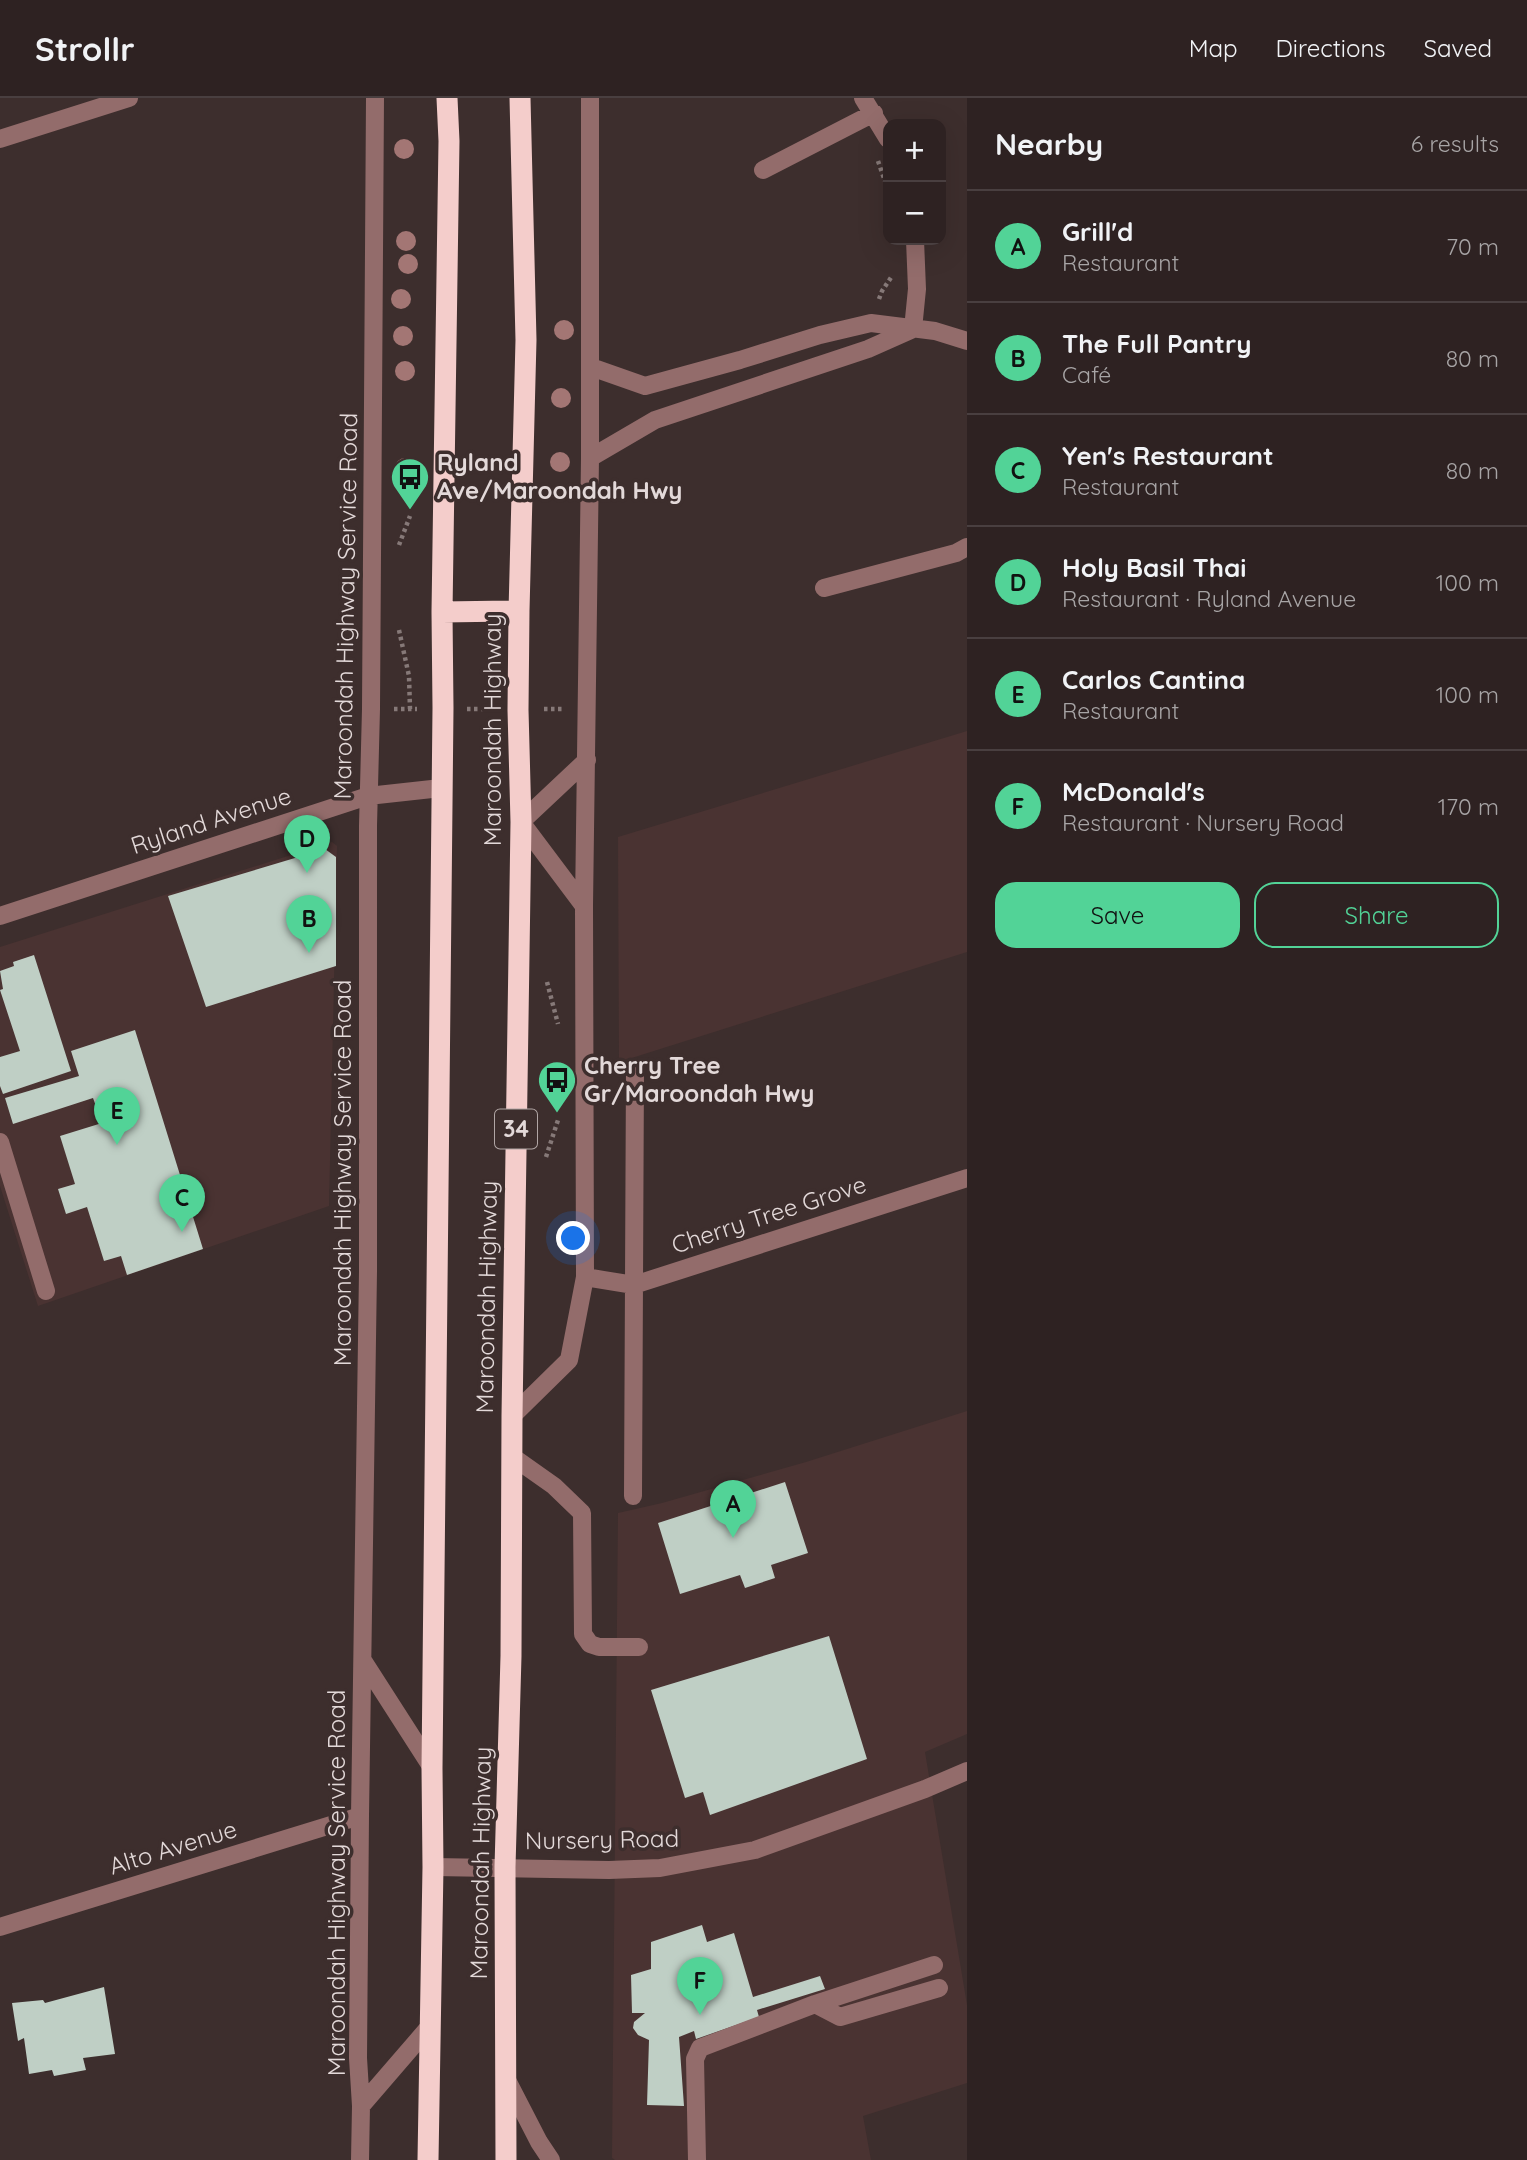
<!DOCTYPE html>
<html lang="en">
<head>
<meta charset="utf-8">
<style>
  body { margin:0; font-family:Quicksand,sans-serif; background:#3a2f2f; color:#f1f3f6 }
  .controls { position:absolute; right:21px; top:21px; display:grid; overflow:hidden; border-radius:14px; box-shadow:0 7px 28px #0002 }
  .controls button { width:63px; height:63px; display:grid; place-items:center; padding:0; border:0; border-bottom:2px solid #493f40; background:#2e2222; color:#f1f3f6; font:35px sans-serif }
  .you { position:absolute; left:574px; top:1141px; width:24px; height:24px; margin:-18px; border:5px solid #fff; border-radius:50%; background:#1a73e8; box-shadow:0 0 0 10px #1a73e833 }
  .badge { display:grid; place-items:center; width:46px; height:46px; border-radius:50%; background:#52d397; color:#111; font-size:23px; font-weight:700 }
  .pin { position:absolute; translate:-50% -58px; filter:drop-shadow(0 2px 4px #0008) }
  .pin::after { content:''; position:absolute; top:37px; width:24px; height:21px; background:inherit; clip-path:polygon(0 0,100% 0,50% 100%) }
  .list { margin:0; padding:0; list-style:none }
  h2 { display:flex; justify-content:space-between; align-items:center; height:91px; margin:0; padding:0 28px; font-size:30px }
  h2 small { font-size:23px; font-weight:400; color:#a7a4a5 }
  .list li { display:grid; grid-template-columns:46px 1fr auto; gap:21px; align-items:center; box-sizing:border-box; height:112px; padding:0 28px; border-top:2px solid #493f40 }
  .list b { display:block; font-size:26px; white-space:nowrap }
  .list p { margin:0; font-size:23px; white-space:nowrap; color:#a7a4a5 }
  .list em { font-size:23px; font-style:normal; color:#a7a4a5 }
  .actions { display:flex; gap:14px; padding:21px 28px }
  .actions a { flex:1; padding:16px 0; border:2px solid #52d397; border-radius:21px; text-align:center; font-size:24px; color:#52d397 }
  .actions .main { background:#52d397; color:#111 }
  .map { position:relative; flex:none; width:967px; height:2062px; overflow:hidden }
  header { display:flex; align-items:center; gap:42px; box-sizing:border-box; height:98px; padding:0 35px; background:#2e2222; border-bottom:2px solid #493f40 }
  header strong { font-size:33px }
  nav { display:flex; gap:38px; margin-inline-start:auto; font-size:24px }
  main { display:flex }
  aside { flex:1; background:#2e2222 }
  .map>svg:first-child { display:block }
  .built { fill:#4a3332 }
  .building { fill:#bfcfc5 }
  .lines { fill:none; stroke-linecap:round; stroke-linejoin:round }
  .path { stroke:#867978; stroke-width:4.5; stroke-dasharray:3.5 3.5; stroke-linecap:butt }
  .minor { stroke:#936c6b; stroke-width:18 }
  .highway { stroke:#f4cdcb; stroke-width:21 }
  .tree { fill:#a37674 }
  .labels { text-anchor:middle; stroke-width:7; stroke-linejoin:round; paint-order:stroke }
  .shield { fill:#3d2e2d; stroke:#b1a6a5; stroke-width:2 }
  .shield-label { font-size:23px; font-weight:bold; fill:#e3d9d9 }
  .poi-label { font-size:24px; font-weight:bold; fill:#e3d9d9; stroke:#3d2e2d; text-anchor:start }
  .street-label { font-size:24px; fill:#e3d9d9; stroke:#3d2e2d }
</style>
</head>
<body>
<header>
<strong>Strollr</strong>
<nav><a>Map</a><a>Directions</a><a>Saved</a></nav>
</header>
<main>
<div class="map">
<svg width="967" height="2062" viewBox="0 0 967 2062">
  <rect width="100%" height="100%" fill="#3d2e2d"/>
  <path class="built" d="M967,633V854L619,964L618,739Z
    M332,744L337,748L329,1108L38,1208L0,1088V849Z
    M967,1313V1636L925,1654L967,1907V1985L863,2018L871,2062H615L612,2060L618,1415L662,1405L806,1364Z"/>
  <path class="building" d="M325,751L336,759V868L206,909L168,798Z
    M34,857L71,973L3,996L0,988V959L20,953L0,892L3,891L0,873L14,868L13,864Z
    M135,932L203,1151L127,1177L121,1158L104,1163L87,1109L66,1116L58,1091L75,1086L60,1038L102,1025L93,1000L13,1026L5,1000L79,978L71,953Z
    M785,1384L808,1455L771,1467L775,1480L745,1490L740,1477L680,1496L658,1425Z
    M829,1538L867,1661L710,1717L703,1694L685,1700L651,1592Z
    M702,1827L707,1844L734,1835L753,1899L820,1878L825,1891L757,1912L759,1919L696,1941L694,1933L679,1939L684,2008L647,2007L649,1942L638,1937L633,1930L634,1924L645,1915H632L631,1877L651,1871V1844Z
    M104,1889L115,1956L83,1960L86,1972L54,1978L52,1972L29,1976L24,1940L18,1943L12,1905L43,1902L45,1905Z"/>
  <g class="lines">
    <path class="path" d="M878,63L888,92
      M879,201L882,193L892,178
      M399,447L410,418
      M399,532L409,578L410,611
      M394,611H417
      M467,611H494
      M544,611H564
      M547,884L558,926
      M546,1059L558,1022"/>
    <path class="minor" d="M863,0L888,41
      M0,41L129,0
      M763,72L874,15
      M913,231L917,191L915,142
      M591,269L645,288L740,262L820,237L871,225L935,233L967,243
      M590,360L655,322L868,251L913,231
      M824,490L956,455L967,449
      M584,808L521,724L587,662
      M0,818L368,698L441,690
      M0,1044L46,1193
      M585,1179L634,1187L967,1080
      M512,1318L569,1262L585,1179L584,808L590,360V0
      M513,1359L554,1388L582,1415L583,1536L590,1546L599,1549H639
      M633,1398L635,969
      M364,1564L432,1670
      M433,1769L609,1772L660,1770L755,1752L925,1691L967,1673
      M0,1829L360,1718
      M815,1906L840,1919L939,1890
      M506,1980L539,2044L551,2062
      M361,2008L430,1928
      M360,2062L361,2008L358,1960L360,1718L368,1173V728L371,611L375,0
      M697,2062L695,1961L700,1950L815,1906L934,1867"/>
    <path class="highway" d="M442,514L519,513
      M428,2062L433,1769L432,1670L443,610L442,514L449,43L447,0
      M506,2062L505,1769L511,1558L512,1318L521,724L518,612L519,513L526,242L520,0"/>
  </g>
  <g class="tree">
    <circle cx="404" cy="51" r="10"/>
    <circle cx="406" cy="143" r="10"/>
    <circle cx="408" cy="166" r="10"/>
    <circle cx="401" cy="201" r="10"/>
    <circle cx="564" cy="232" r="10"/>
    <circle cx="403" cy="238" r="10"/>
    <circle cx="405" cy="273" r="10"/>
    <circle cx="561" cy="300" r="10"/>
    <circle cx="560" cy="364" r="10"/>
    <circle cx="405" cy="370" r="10"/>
  </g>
  <defs>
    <g id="bus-pin" transform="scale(2.0125)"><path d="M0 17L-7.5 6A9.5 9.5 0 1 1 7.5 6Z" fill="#52d397" stroke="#3d2e2d"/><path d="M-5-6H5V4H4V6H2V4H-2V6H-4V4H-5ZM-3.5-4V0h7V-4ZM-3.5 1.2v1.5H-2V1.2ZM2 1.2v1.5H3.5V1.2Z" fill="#111"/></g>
  </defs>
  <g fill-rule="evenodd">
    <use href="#bus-pin" x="410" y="379"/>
    <use href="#bus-pin" x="557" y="982"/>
  </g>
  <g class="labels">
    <rect class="shield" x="495" y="1011.5" width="42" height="39" rx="5"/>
    <g class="shield-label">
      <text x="516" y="1039">34</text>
    </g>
    <g class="poi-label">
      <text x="437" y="373">Ryland<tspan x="437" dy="28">Ave/Maroondah Hwy</tspan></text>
      <text x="584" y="976">Cherry Tree<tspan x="584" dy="28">Gr/Maroondah Hwy</tspan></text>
    </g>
    <g class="street-label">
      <text transform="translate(346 508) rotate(-89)" y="8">Maroondah Highway Service Road</text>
      <text transform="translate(493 632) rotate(-90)" y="8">Maroondah Highway</text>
      <text transform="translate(211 723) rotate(-18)" y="8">Ryland Avenue</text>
      <text transform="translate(343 1075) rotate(-90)" y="8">Maroondah Highway Service Road</text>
      <text transform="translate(769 1117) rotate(-18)" y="8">Cherry Tree Grove</text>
      <text transform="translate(487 1199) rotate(-89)" y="8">Maroondah Highway</text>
      <text transform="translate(602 1742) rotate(-1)" y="8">Nursery Road</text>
      <text transform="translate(173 1750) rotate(-17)" y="8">Alto Avenue</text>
      <text transform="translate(481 1765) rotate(-89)" y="8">Maroondah Highway</text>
      <text transform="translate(337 1785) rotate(-90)" y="8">Maroondah Highway Service Road</text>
    </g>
  </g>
</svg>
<div class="controls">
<button>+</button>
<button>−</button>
</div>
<div class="you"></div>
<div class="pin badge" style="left:733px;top:1440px">A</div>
<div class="pin badge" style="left:309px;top:855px">B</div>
<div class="pin badge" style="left:182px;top:1134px">C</div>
<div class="pin badge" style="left:307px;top:775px">D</div>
<div class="pin badge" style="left:117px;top:1047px">E</div>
<div class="pin badge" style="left:700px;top:1917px">F</div>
</div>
<aside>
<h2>Nearby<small>6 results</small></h2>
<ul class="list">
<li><span class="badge">A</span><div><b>Grill'd</b><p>Restaurant</p></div><em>70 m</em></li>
<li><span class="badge">B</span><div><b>The Full Pantry</b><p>Café</p></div><em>80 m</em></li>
<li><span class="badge">C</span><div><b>Yen's Restaurant</b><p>Restaurant</p></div><em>80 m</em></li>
<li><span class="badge">D</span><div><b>Holy Basil Thai</b><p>Restaurant · Ryland Avenue</p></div><em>100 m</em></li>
<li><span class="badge">E</span><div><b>Carlos Cantina</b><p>Restaurant</p></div><em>100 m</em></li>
<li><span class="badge">F</span><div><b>McDonald's</b><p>Restaurant · Nursery Road</p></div><em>170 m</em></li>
</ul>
<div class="actions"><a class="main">Save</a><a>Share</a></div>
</aside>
</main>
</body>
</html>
